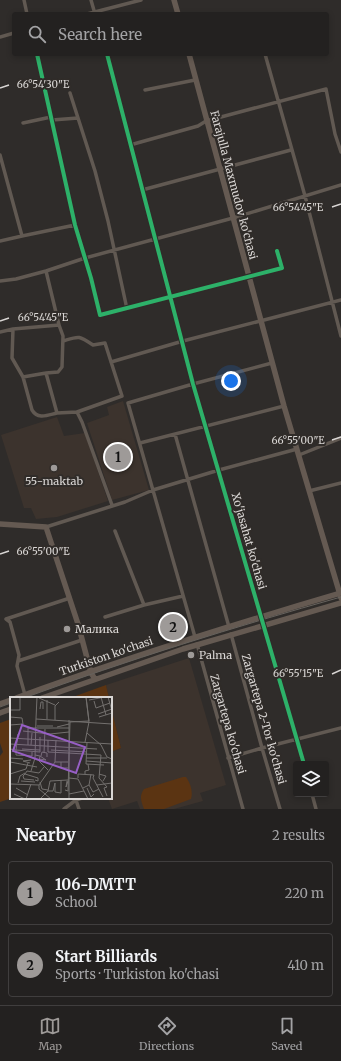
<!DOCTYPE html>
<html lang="en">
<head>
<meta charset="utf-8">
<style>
  body { margin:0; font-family:Merriweather,serif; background:#2b2929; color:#f1f3f6 }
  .controls { position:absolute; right:12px; bottom:12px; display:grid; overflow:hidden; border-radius:4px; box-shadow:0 2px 6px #0003 }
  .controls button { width:36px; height:36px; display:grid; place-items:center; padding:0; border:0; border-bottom:1px solid #403e3e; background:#232120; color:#f1f3f6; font:20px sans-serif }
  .you { position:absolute; left:231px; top:381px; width:14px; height:14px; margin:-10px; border:3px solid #fff; border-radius:50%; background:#1a73e8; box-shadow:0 0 0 6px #1a73e833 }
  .badge { display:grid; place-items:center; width:26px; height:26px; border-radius:50%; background:#9e9a98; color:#111; font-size:13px; font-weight:700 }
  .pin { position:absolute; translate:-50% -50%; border:2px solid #fff; box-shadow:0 1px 4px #0006 }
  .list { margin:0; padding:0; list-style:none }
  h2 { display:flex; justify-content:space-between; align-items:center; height:52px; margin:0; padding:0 16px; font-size:17px }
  h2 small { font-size:13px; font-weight:400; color:#a3a3a5 }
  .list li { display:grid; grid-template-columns:26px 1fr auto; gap:12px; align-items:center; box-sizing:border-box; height:64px; margin:0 8px 8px; padding:0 8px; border:1px solid #403e3e; border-radius:4px }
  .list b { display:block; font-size:15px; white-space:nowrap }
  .list p { margin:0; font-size:13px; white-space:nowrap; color:#a3a3a5 }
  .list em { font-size:13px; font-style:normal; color:#a3a3a5 }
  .icon { flex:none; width:22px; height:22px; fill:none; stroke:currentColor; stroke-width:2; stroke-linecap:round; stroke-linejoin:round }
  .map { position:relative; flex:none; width:341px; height:809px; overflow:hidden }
  .search { position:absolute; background:#232120; box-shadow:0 2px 6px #0003; left:12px; right:12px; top:12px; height:44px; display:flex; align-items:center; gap:10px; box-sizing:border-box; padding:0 14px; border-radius:4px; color:#a3a3a5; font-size:15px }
  .sheet { height:196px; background:#232120 }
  nav { display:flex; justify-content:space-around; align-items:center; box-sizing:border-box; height:56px; border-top:1px solid #403e3e; background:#232120; font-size:11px; color:#a3a3a5 }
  nav a { display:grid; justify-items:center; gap:2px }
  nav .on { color:#9e9a98 }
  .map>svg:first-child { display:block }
  .built { fill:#3c332d }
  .green { fill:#5b3412 }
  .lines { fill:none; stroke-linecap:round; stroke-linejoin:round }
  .street { stroke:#615952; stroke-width:3.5 }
  .secondary { stroke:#655a52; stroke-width:5.5 }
  .tram { stroke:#66625d; stroke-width:1 }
  .cycleway-casing { stroke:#302c29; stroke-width:6 }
  .cycleway { stroke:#2db169; stroke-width:4 }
  .ticks { fill:none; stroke:#d9d6d4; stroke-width:1.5 }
  .poi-dot { fill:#9e9a98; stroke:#302c29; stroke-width:1.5 }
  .labels { text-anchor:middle; stroke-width:4; stroke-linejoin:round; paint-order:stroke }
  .street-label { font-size:11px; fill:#d9d6d4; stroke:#302c29 }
  .poi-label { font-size:11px; fill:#d9d6d4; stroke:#302c29; text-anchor:start }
  .inset-road { fill:none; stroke:#73706e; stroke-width:1 }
  .view { fill:#975fc5; fill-opacity:0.15; stroke:#975fc5; stroke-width:2 }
  .inset-edge { fill:none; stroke:#d9d6d4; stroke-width:2 }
  .ticks-label { font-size:10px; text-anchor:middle; fill:#d9d6d4; stroke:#302c29; stroke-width:4; stroke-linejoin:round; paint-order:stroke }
</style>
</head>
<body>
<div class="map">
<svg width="341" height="809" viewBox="0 0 341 809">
  <rect width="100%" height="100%" fill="#2f2c2a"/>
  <path class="built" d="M123,401L149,490L112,500L87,423L109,415L107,407Z
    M57,417L64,436L85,433L108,501L57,517L36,519L31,508H24L1,435Z
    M189,658L226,785L200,793L203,801L174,809H140L137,801L112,809L108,798H111V752L121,748L111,707V698H109L106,685Z"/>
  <path class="green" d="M106,685L109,698H70Z
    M111,707L121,748L111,752Z
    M11,719L12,798L0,802V756L3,752L0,743V723Z
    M183,777H186C191,784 193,792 191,799L164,809H144C141,801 139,796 144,789Z"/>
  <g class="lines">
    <path class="street" d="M24,0L27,14
      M91,0L95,14
      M87,14L141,0
      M0,37L14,33
      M37,54L75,225L91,278L100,315L282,268L277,251
      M107,54L193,384L304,764
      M265,54L305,196L341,336
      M145,90L195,80
      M70,93L95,171L108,221L127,309
      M52,120L78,118
      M23,123L51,117
      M130,145L198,126L206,121L326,89L335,134L341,152
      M0,155L22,236L75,225
      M142,190L291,150
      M0,241L22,236
      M0,281L16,279L46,271L85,258L233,218L341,185
      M13,329L12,358L23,377L32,410C38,420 48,415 57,413L46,373L58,372L62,367L63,336L59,325
      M0,332L13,329L59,325L46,271
      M63,341C79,336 78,335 93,345L105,343L122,396L77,412
      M111,362L183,341L341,300
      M23,377L46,373
      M57,413L77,412L82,422L112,505
      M175,434L229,627
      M140,443L284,406
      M299,455L341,438
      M309,491L341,483
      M46,527L125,502L153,490L219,470L297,449
      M115,531L144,605
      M105,617L144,605L183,596
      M231,634L262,748L280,809
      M195,637L128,403L193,384L272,363
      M197,644L243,809
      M18,661L82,640
      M25,695L17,666L19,655L10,622L6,619L70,598
      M228,758L262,748L341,728
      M312,794L316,809
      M64,809L76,800
      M79,809L76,800L82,798"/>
    <path class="secondary" d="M174,0L178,14
      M189,54L284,406L341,598
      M0,524L46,527L78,624L91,673L95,679
      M16,698C123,659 232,625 341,593
      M42,698L183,649L341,603
      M0,704L11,700
      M0,713L11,709"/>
    <path class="tram" d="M24,698C128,660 234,627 341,597
      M0,707L11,703"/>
    <g class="cycleway-casing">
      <path id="cycleway" d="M37,54L75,225L91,278L100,315L282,268L277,251
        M107,54L193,384L304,764"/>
    </g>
    <use href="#cycleway" class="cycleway"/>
  </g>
  <path class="ticks" d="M0,88L9,85M332,207L341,204M0,321L9,318M332,440L341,437M0,554L9,551M332,674L341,670"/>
  <g class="poi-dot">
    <circle cx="54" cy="468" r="4"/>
    <circle cx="67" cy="629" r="4"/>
    <circle cx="191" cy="655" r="4"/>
  </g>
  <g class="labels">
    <g class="street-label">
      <text transform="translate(234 185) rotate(75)" y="4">Farajulla Maxmudov ko'chasi</text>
      <text transform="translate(249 541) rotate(74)" y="4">Xo'jasahat ko'chasi</text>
      <text transform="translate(106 656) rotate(-19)" y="4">Turkiston ko'chasi</text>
      <text transform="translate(264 719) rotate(74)" y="4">Zargartepa 2-Tor ko'chasi</text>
      <text transform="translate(228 724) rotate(74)" y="4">Zargartepa ko'chasi</text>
    </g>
    <g class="poi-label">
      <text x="54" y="485" text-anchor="middle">55-maktab</text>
      <text x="75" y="633">Малика</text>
      <text x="199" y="659">Palma</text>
    </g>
  </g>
  <g transform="translate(10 697)">
    <rect width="102" height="102" fill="#2f2c2a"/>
    <path class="inset-road" d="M27,0L26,22L102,27M76,0L79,25M91,0L96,18M98,0L102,14M29,1L45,8M37,3V22M79,3L95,0M84,4L86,11L100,6M30,12L31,5H33V12M0,13H10V0M88,17L102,12M0,20L12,21L13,27L0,28M89,20L102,16M45,23V9L49,5M27,29H43M47,30L59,27M13,34L40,37L59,35M77,36L91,48L97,60L102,62M8,37L6,53L30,55V40M0,41L102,47M38,43V55L58,56M75,45L79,25M77,45L76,67L94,68M0,47L87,52M18,48V31H59M21,48L22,36M0,52L6,53V58L22,59V55M12,52L30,53M41,53L58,54M60,54L77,55M34,56L35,32M58,56L91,58L89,81L97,90L94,91L97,99M25,58L30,59L29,64L38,73M31,59L32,55L37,56V60M0,61L13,62M76,61H97M29,62L36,63L30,59M76,64L102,66M0,65L27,70M45,65L46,43M51,65V71H58M20,66L13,64L21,63M21,74L25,61L26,22M0,77L16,72L18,66M15,77L17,74L29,76L34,70M75,77V74L79,73L78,67M89,77L96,79L93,84M13,79L15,77L28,81V84L25,83M13,79L14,82L24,83M59,81L68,82L78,102M68,81V77L84,78L83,81L93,100M11,84L25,85M57,84L56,90L58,84M30,85L32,92L38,93M8,86L10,79L15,76M1,87L29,88M79,88L83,95L89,92M87,88L102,86M6,91L18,98M73,91L79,88L81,77M77,91L81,100L84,97M55,93L58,94L60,25L79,24L76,0M38,94H43L45,86V95L51,96V83M4,97L15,102M59,97L74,94M59,101V23M16,102L21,87M30,102L38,94L40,84L58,83M41,102L29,92V88L45,65H58"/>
    <path class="view" d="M12,28L75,50L66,76L3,54Z"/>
    <rect width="102" height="102" class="inset-edge"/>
  </g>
  <g class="ticks-label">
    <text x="43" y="88">66°54'30"E</text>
    <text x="298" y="211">66°54'45"E</text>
    <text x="43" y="321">66°54'45"E</text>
    <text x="298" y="444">66°55'00"E</text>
    <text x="43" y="555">66°55'00"E</text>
    <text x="298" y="677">66°55'15"E</text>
  </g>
</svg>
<div class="controls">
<button><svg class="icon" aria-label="layers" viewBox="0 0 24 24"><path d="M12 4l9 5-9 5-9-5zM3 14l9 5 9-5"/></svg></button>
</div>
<div class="you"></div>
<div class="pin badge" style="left:118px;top:457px">1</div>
<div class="pin badge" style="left:173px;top:627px">2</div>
<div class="search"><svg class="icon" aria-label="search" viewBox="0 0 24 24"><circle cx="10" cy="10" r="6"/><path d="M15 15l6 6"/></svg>Search here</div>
</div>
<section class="sheet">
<h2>Nearby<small>2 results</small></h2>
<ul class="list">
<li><span class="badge">1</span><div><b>106-DMTT</b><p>School</p></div><em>220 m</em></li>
<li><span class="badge">2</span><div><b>Start Billiards</b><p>Sports · Turkiston ko'chasi</p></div><em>410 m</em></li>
</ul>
</section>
<nav>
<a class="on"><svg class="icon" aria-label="map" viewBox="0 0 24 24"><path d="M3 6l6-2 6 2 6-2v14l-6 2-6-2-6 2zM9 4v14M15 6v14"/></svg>Map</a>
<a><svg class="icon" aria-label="directions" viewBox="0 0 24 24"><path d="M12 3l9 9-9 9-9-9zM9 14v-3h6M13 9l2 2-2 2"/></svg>Directions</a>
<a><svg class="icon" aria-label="saved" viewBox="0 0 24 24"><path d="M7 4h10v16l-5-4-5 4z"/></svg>Saved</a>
</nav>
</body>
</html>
